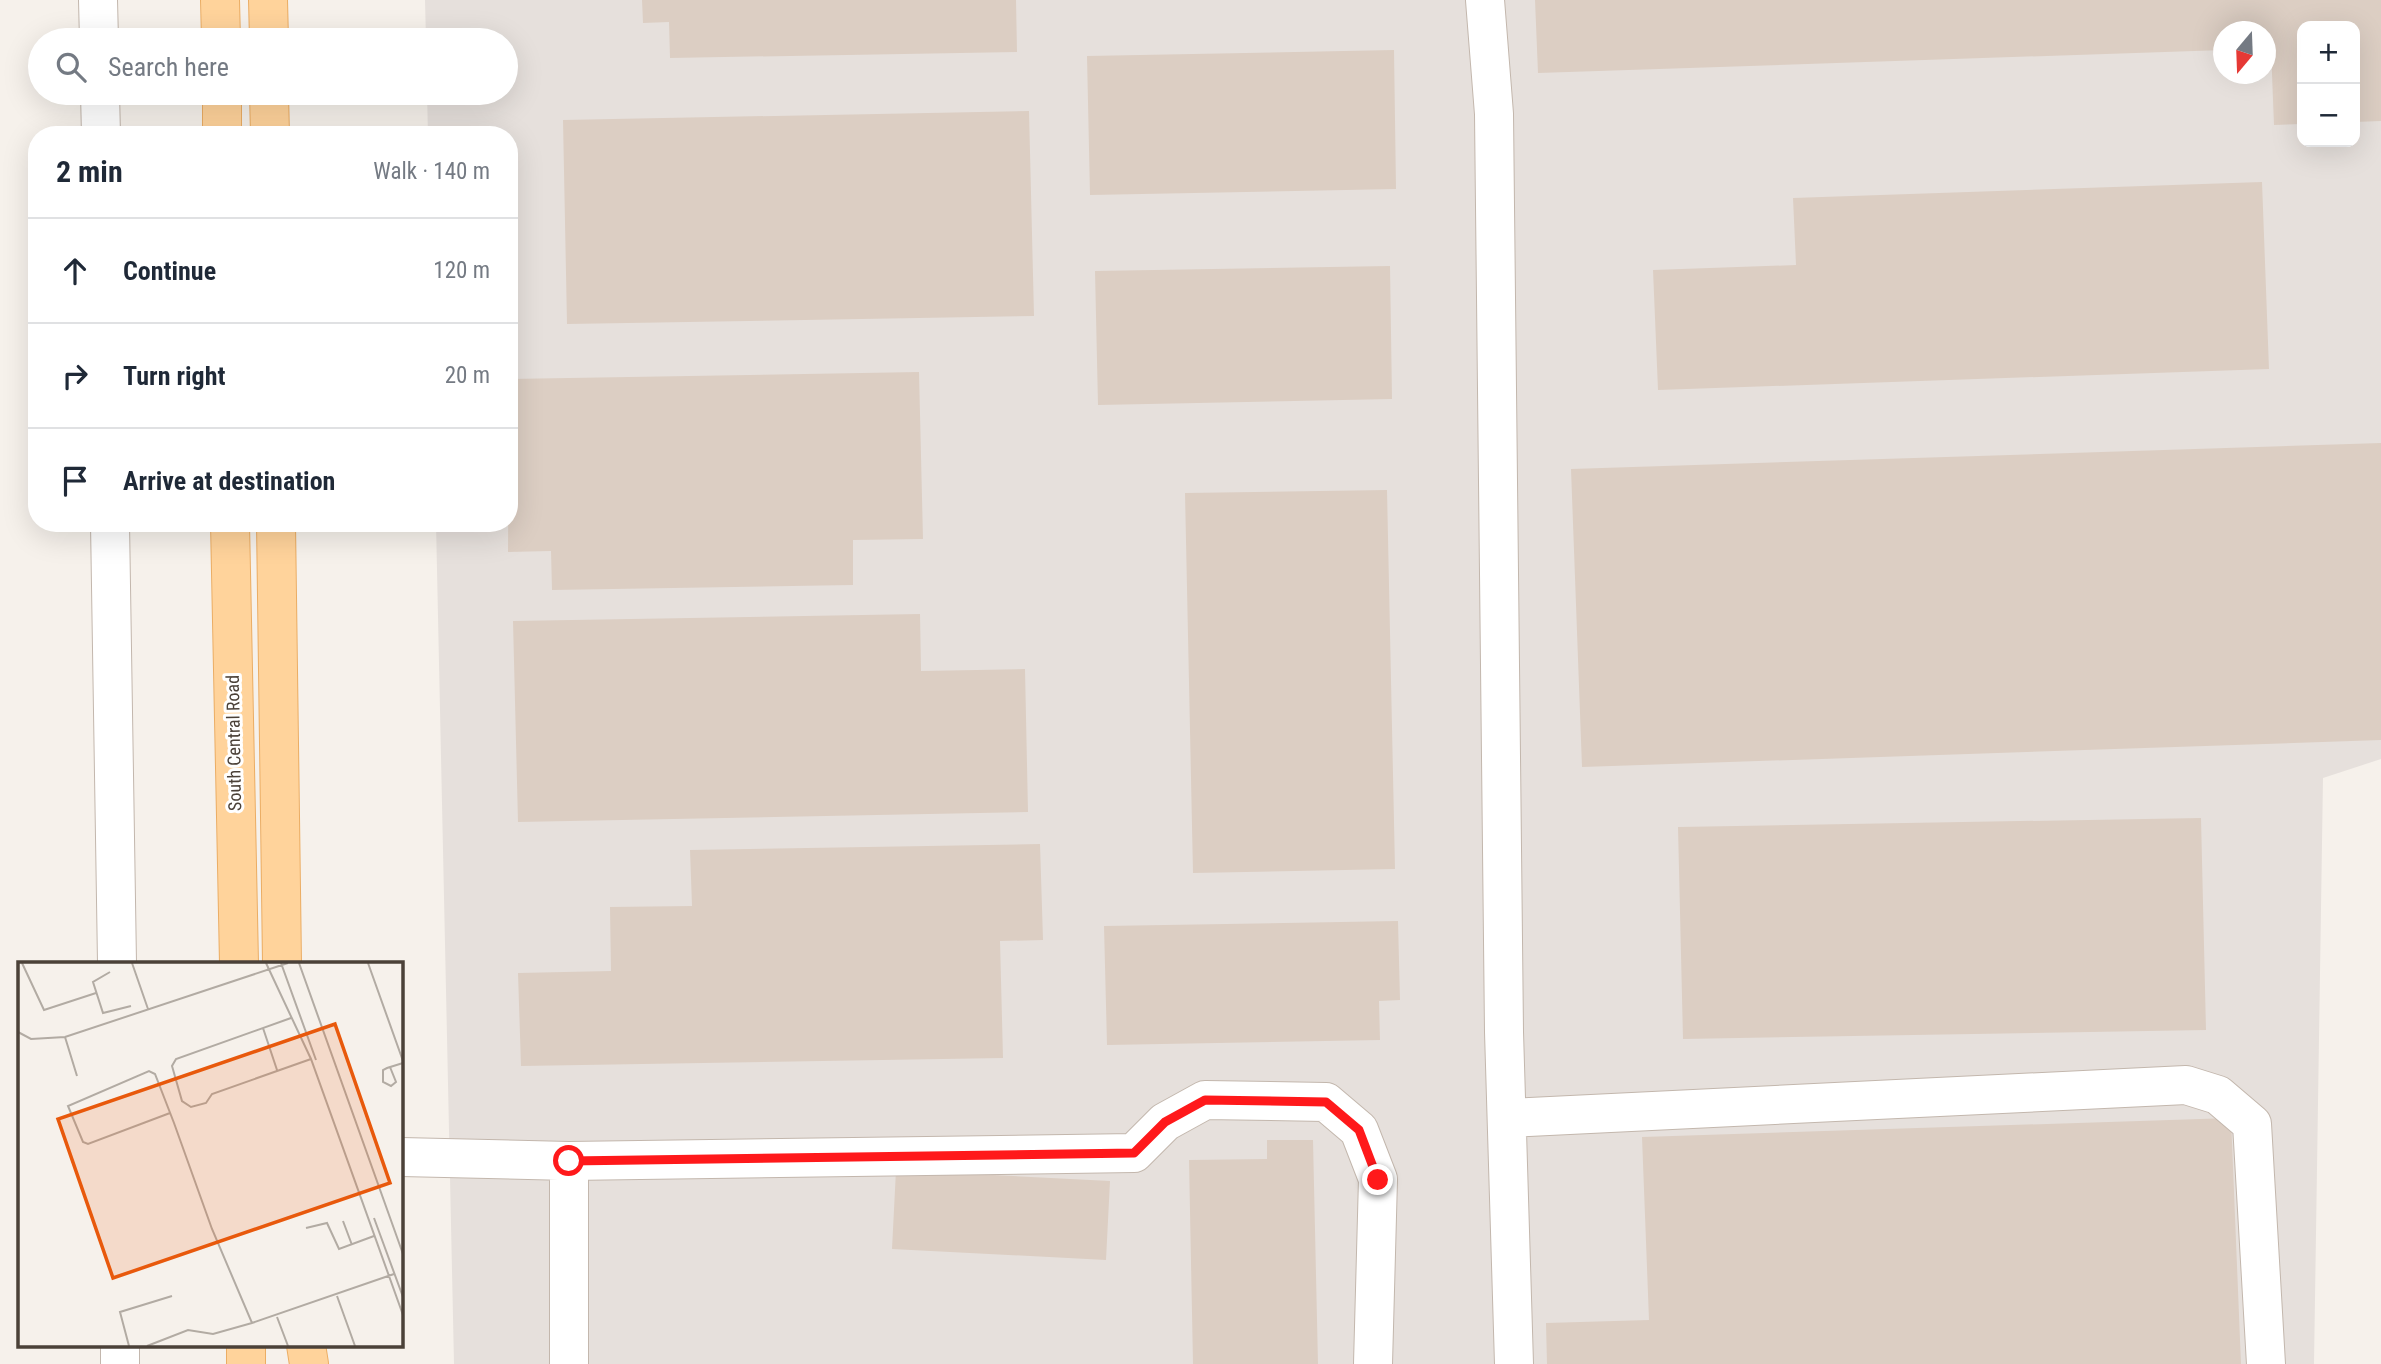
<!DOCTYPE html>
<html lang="en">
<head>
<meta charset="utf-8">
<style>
  body { margin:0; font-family:"Roboto Condensed",sans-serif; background:#f2f2f3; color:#1f2937 }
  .controls { position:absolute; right:21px; top:21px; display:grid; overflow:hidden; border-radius:14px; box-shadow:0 7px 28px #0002 }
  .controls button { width:63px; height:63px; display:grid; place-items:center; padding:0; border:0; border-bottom:2px solid #e0e1e3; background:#fff; color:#1f2937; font:35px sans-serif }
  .compass { position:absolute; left:2213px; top:21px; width:63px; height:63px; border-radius:50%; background:#fff; box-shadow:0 7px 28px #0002; rotate:199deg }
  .stop { position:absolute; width:21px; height:21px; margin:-16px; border:5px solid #ff191b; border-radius:50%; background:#fff }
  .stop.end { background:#ff191b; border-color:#fff; box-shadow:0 2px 7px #0008 }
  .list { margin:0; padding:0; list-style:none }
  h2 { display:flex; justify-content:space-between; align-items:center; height:91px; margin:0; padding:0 28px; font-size:30px }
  h2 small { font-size:23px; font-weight:400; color:#747a83 }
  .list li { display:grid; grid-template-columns:46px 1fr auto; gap:21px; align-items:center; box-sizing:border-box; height:105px; padding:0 28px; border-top:2px solid #e0e1e3 }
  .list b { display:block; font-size:26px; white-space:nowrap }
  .list em { font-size:23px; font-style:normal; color:#747a83 }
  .icon { flex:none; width:38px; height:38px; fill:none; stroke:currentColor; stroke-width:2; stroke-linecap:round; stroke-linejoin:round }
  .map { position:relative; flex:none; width:2381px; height:1364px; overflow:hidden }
  .search { position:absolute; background:#fff; box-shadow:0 7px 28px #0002; left:28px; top:28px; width:490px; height:77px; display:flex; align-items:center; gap:18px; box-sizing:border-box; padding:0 24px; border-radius:38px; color:#747a83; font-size:26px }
  .panel { position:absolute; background:#fff; box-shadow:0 7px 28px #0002; left:28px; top:126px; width:490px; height:406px; border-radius:28px }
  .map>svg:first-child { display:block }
  .industrial { fill:#e6e0dc; fill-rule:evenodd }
  .building { fill:#dccec3 }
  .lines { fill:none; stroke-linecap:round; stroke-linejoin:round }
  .minor-casing { stroke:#c3b7ad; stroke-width:40 }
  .major-casing { stroke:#ebad64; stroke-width:40 }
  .minor { stroke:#fff; stroke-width:38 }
  .major { stroke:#ffd39b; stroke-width:38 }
  .route { stroke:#ff191b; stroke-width:9 }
  .labels { text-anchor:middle; stroke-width:6; stroke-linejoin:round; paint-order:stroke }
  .street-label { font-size:18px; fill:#4b4138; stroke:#fff }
  .inset-road { fill:none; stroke:#b2aba3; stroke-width:2 }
  .view { fill:#e8590c; fill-opacity:0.15; stroke:#e8590c; stroke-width:3.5 }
  .inset-edge { fill:none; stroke:#4b4138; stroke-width:3.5 }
</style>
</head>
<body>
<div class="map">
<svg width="2381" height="1364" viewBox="0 0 2381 1364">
  <rect width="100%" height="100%" fill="#f6f1eb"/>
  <path class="industrial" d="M425,0H2381V759L2323,778L2314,1364H454L436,523H509V135H428L427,93H506V40H426ZM2302,26H2355V142H2302ZM2224,32H2266V74H2224Z"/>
  <path class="building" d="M642,0H1016L1017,52L670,58L669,22L643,23Z
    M1535,0H2381V121L2355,122V26H2302V124L2274,125L2271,48L2266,49V32H2224V50L1538,73Z
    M1394,50L1396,189L1090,195L1087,56Z
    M1029,111L1034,316L567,324L563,120Z
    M2262,182L2269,369L1658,390L1653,270L1796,265L1793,198Z
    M1390,266L1392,399L1098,405L1095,271Z
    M919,372L923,539L853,540V585L552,590L551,551L508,552L509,379Z
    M2381,443V740L1582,767L1571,469Z
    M1387,490L1395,869L1193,873L1185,493Z
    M920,614L921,671L1025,669L1028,812L518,822L513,621Z
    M2201,818L2206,1030L1683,1039L1678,827Z
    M1040,844L1043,940L1000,941L1003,1058L521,1066L518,973L611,971L610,907L692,906L690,850Z
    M1398,921L1400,1000L1379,1001L1380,1040L1107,1045L1104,926Z
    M2231,1118L2241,1364H1547L1546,1323L1649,1320L1642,1137Z
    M1267,1140H1313L1318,1364H1193L1189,1160L1267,1159Z
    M896,1170L1110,1181L1106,1260L892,1249Z"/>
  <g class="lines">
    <g class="minor-casing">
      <path id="minor" d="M98,0L99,40
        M1485,0L1494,114L1504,1032L1514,1364
        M100,93L101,135
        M110,523L117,963
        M1507,1118L2186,1085L2218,1095L2252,1124L2266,1364
        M401,1157L569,1161L1134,1153L1165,1122L1205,1100L1326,1102L1359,1130L1378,1179L1373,1364
        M569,1161V1364
        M120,1345V1364"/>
    </g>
    <g class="major-casing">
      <path id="major" d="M220,0L221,40
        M268,0L269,40
        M222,93V135
        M269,93L270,135
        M230,523L239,963
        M276,523L282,963
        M246,1345V1364
        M306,1345L309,1364"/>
    </g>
    <use href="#minor" class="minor"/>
    <use href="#major" class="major"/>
  </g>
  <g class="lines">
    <path class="route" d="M569,1161L1134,1153L1165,1122L1205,1100L1326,1102L1359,1130L1378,1180"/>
  </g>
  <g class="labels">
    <g class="street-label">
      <text transform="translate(234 743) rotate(-91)" y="6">South Central Road</text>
    </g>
  </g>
  <g transform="translate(18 962)">
    <rect width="385" height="385" fill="#f6f1eb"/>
    <path class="inset-road" d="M4,1L26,48L78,31M114,1L130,47M248,1L293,97L385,353M263,1L298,98M281,1L385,292M350,1L385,99M92,10L75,20L85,51L113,44M273,56L158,97L154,104L164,139L173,145L188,141L194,132L293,97M245,66L259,108M0,70L13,77L47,75L270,1M47,75L59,114M372,105L378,120L373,124L365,120V108L369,106L385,101M152,151L70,182L65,180L50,144L131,109L137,112L156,161L194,267L234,361L376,312M356,256L385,335M325,259L334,283M288,266L309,261L321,287L356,274M319,334L337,384M259,355L270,384M111,384L102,350L154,334M129,384L170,368L195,372L234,361"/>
    <path class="view" d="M317,62L372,221L95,316L40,157Z"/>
    <rect width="385" height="385" class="inset-edge"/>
  </g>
</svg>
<div class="controls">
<button>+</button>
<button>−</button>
</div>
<svg class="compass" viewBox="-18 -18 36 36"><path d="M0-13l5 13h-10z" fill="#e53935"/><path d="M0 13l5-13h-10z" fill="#747a83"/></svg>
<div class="stop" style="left:569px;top:1161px"></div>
<div class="stop end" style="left:1378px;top:1180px"></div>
<div class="search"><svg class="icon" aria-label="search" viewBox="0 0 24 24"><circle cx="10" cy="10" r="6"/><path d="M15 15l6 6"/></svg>Search here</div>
<section class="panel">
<h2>2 min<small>Walk · 140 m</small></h2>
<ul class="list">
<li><svg class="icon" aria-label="ahead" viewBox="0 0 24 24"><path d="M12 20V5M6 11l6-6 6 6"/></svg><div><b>Continue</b></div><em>120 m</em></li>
<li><svg class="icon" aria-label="right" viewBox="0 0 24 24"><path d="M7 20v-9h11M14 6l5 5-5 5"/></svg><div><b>Turn right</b></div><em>20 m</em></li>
<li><svg class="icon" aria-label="arrive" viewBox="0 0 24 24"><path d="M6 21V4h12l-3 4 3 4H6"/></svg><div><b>Arrive at destination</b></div></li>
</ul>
</section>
</div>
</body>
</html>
